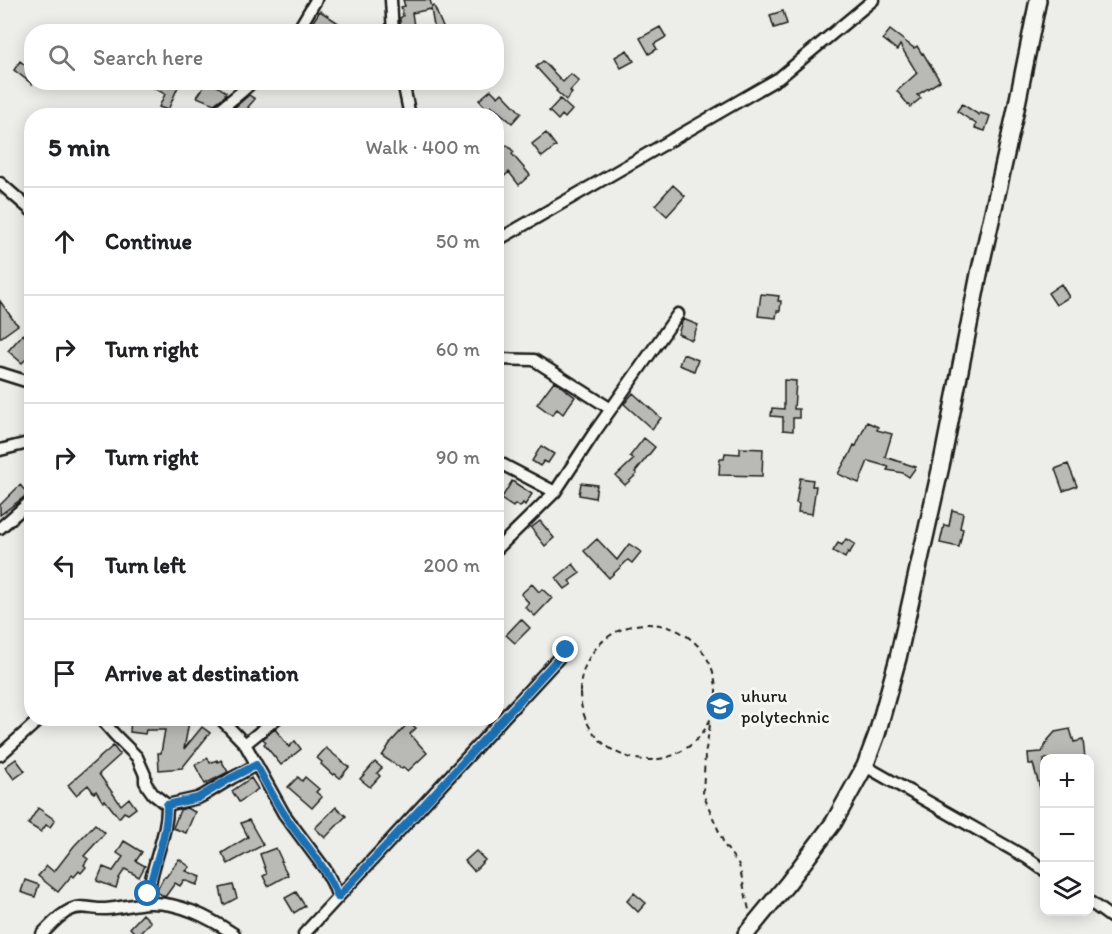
<!DOCTYPE html>
<html lang="en">
<head>
<meta charset="utf-8">
<style>
  body { margin:0; font-family:Itim,sans-serif; background:#f2f2f2; color:#202124 }
  .controls { position:absolute; right:18px; bottom:18px; display:grid; overflow:hidden; border-radius:12px; box-shadow:0 3px 15px #0003 }
  .controls button { width:54px; height:54px; display:grid; place-items:center; padding:0; border:0; border-bottom:2px solid #e0e0e0; background:#fff; color:#202124; font:30px sans-serif }
  .stop { position:absolute; width:18px; height:18px; margin:-14px; border:4px solid #1f6fb2; border-radius:50%; background:#fff }
  .stop.end { background:#1f6fb2; border-color:#fff; box-shadow:0 2px 6px #0008 }
  .list { margin:0; padding:0; list-style:none }
  h2 { display:flex; justify-content:space-between; align-items:center; height:78px; margin:0; padding:0 24px; font-size:26px }
  h2 small { font-size:20px; font-weight:400; color:#757577 }
  .list li { display:grid; grid-template-columns:39px 1fr auto; gap:18px; align-items:center; box-sizing:border-box; height:108px; padding:0 24px; border-top:2px solid #e0e0e0 }
  .list b { display:block; font-size:22px; white-space:nowrap }
  .list em { font-size:20px; font-style:normal; color:#757577 }
  .icon { flex:none; width:33px; height:33px; fill:none; stroke:currentColor; stroke-width:2; stroke-linecap:round; stroke-linejoin:round }
  .map { position:relative; flex:none; width:1112px; height:934px; overflow:hidden }
  .search { position:absolute; background:#fff; box-shadow:0 3px 15px #0003; left:24px; top:24px; width:480px; height:66px; display:flex; align-items:center; gap:15px; box-sizing:border-box; padding:0 21px; border-radius:24px; color:#757577; font-size:22px }
  .panel { position:absolute; background:#fff; box-shadow:0 3px 15px #0003; left:24px; top:108px; width:480px; height:618px; border-radius:24px }
  .map>svg:first-child { display:block }
  .building { fill:#b9b9b6; stroke:#1c1c1c; stroke-width:1.5 }
  .lines { fill:none; stroke-linecap:round; stroke-linejoin:round }
  .street-casing { stroke:#1c1c1c; stroke-width:15 }
  .secondary-casing { stroke:#1c1c1c; stroke-width:20 }
  .path { stroke:#1c1c1c; stroke-width:2; stroke-dasharray:6 4.5; stroke-linecap:butt }
  .street { stroke:#f6f6f2; stroke-width:10 }
  .secondary { stroke:#f6f6f2; stroke-width:15 }
  .route { stroke:#1f6fb2; stroke-width:8 }
  .labels { text-anchor:middle; stroke-width:6; stroke-linejoin:round; paint-order:stroke }
  .poi-label { font-size:18px; fill:#1c1c1c; stroke:#f6f6f2; text-anchor:start }
</style>
</head>
<body>
<div class="map">
<svg width="1112" height="934" viewBox="0 0 1112 934">
  <rect width="100%" height="100%" fill="#edede9"/>
  <filter id="ink" filterUnits="userSpaceOnUse"><feTurbulence type="fractalNoise" baseFrequency=".0167" numOctaves="2"/><feDisplacementMap in="SourceGraphic" scale="12" xChannelSelector="R" yChannelSelector="G"/><feConvolveMatrix kernelMatrix="1 2 1 2 8 2 1 2 1" color-interpolation-filters="sRGB"/></filter>
  <g filter="url(#ink)">
    <path class="building" d="M403,0H430L432,7L434,6L445,32H435L431,9L412,13L414,26L402,28L400,27V18L403,16L401,7L405,6Z
      M320,11L340,24L335,32H319L310,26Z
      M783,11L787,24L774,28L770,15Z
      M660,27L666,37L654,44L657,49L649,54L640,38Z
      M890,30L914,48L917,46L922,54L923,53L940,81L917,95L921,98L910,107L897,91L917,73L900,45L897,50L883,39Z
      M627,50L634,61L621,68L615,57Z
      M32,60V84L14,70L20,61L25,65Z
      M543,61L563,82L571,74L579,81L570,91L572,93L566,100L556,91L557,90L536,67Z
      M143,82H180L168,110L159,107L165,94Z
      M207,82H211L226,92L225,94L226,95L214,104L197,97Z
      M491,90L498,97L502,93L521,113L512,123L492,106L488,110L479,100Z
      M249,95L255,99L248,107L250,110L236,116H225Z
      M560,99L572,110L565,118L562,115L558,120L549,111Z
      M962,104L979,115L980,113L990,116L985,131L975,128L976,124L957,111Z
      M546,133L556,146L542,157L532,144Z
      M507,145L514,152L512,154L530,175L519,185L509,172L496,184V155Z
      M673,185L685,196L667,216L655,205Z
      M1061,284L1069,297L1056,305L1048,293Z
      M761,294L779,296L778,301H781L780,311H777L776,318L758,316Z
      M0,301L14,321L18,325L0,338Z
      M683,319L698,325L692,340L678,334Z
      M23,334L32,346V353L22,363L8,351Z
      M683,354L698,360L694,371L679,365Z
      M784,380L796,381L794,409H799V418H793V431L783,430V417L771,416L772,408L784,409Z
      M554,381L575,397L563,414L557,409L552,415L537,404Z
      M633,393L661,418L652,429L624,404Z
      M867,422L878,427L877,430L892,434L885,457L916,467L909,477L903,473L887,470L889,467L868,461L859,483L838,474L847,458H848L854,445L856,446Z
      M644,438L655,447L635,472L637,474L625,485L616,476L634,459L630,456Z
      M541,446L554,454L548,463L544,461L540,466L532,461Z
      M740,448L763,449L762,476L719,475L720,459H724L725,453L740,454Z
      M1068,464L1077,486L1063,491L1055,469Z
      M800,478L813,480L812,486H816L812,514L798,512L799,504L796,503Z
      M512,481L532,494L525,505L523,503L520,507L515,504L513,507L501,499Z
      M581,483L597,485L595,498L579,495Z
      M20,485L28,494L0,515V505Z
      M952,510L963,513L960,528L963,529L959,547L940,543L944,525L949,526Z
      M540,521L554,538L545,546L531,528Z
      M597,539L617,560L629,544L641,552L632,563L628,560L609,578L584,551Z
      M846,539L855,544L849,554L848,552L845,558L833,551L838,543L842,545Z
      M573,564L580,573L569,581L572,584L565,589L556,578Z
      M532,584L539,592L542,589L552,598L535,616L525,607L529,603L521,594Z
      M521,619L530,628L515,643L506,635Z
      M131,718L174,719L189,722L184,749L202,727L210,733L182,768L159,770L158,753H161L165,730H146L145,734L130,732Z
      M409,722L416,728L410,734L427,753L408,771L403,767L402,769L382,756L391,742Z
      M275,729L289,747L295,741L301,749L281,765L264,744L266,742L263,739Z
      M1070,729L1074,742L1083,740L1085,759H1044V795H1042L1033,764H1029L1028,753L1042,752L1048,740L1055,732Z
      M113,746L120,755L99,774L121,805L129,798L136,808L128,814L124,812L119,818L105,800L103,802L96,791L94,793L88,785L76,795L68,785Z
      M326,748L349,767L340,778L335,774L333,775L321,764L322,762L317,758Z
      M208,758L210,763L217,760L218,762L221,760L228,772L205,784L195,765Z
      M16,759L25,771L14,779L5,767Z
      M375,762L382,768L377,773L380,776L370,787L360,779Z
      M298,777L302,781L305,777L319,789L316,792L322,797L312,808L288,787Z
      M251,778L258,789L239,802L232,791Z
      M336,807L346,816L325,838L315,828Z
      M38,808L55,820L50,827L46,825L41,832L28,824Z
      M186,808L195,812L186,833L173,828L180,810Z
      M249,820L263,845L228,864L222,853L248,837L241,823Z
      M95,824L105,833L84,856L88,859L84,865L86,867L81,873L79,871L74,877L72,875L58,892L38,876L47,866L54,872L74,846Z
      M124,841L142,852L136,861L145,866L139,877L125,869L119,878L116,888L97,881L103,867L113,871L123,857L117,853Z
      M276,848L282,861L281,862L288,875L268,886L263,876L267,874L260,854Z
      M476,851L485,860L474,871L465,861Z
      M179,859L190,867L186,871L201,877L197,885L184,880L180,886L175,883L165,897L157,892V890L164,877H166Z
      M25,880L39,885L35,897L21,892Z
      M233,885L237,898L224,905L220,888Z
      M296,892L305,906L294,913L285,898Z
      M634,893L646,903L638,912L627,901Z
      M143,914L151,922L139,934H136L130,928Z"/>
    <g class="lines">
      <g class="street-casing">
        <path id="street" d="M391,0L393,32
          M297,32L316,0
          M403,82L410,116
          M212,116C225,104 240,95 252,82
          M0,183L32,211
          M496,241L779,78L873,0
          M496,359L534,360L611,409
          M0,373L32,383
          M0,450L32,442
          M496,461L555,492
          M0,528L32,500
          M496,550L555,492L594,433L678,314
          M100,718L115,735L137,757L145,775V782L148,787L153,794L167,805L198,798L204,795L232,778L256,765
          M220,718L245,744L284,814L325,869L333,884L338,897
          M245,744L277,718
          M0,755L41,718
          M865,766L1027,858L1044,870
          M1090,902L1112,918
          M149,903C147,870 168,839 167,805
          M42,934C50,926 59,915 70,910C82,904 93,910 106,909C120,908 134,904 148,903C180,902 208,917 234,934
          M304,934L566,650"/>
      </g>
      <g class="secondary-casing">
        <path id="secondary" d="M746,934L788,883L834,822L865,766L877,734L898,658L943,457L979,274L1015,114L1038,0"/>
      </g>
      <path class="path" d="M580 692a68 68 0 1 1 136 0a68 68 0 1 1-136 0Z
        M710,725L705,755L703,794L725,846L739,865L749,910"/>
      <use href="#street" class="street"/>
      <use href="#secondary" class="secondary"/>
    </g>
  </g>
  <g class="lines" filter="url(#ink)">
    <path class="route" d="M148,894C154,864 168,836 167,805L198,798L231,778L256,765C266,782 274,799 284,814C302,842 326,865 338,897L421,808L566,650"/>
  </g>
  <defs>
    <g id="school-disc" transform="scale(1.5)"><circle r="9.5" fill="#1f6fb2" stroke="#f6f6f2"/><path d="M0-5L7-2L0 1L-7-2ZM-4 1L0 2.5L4 1V4Q0 6-4 4Z" fill="#fff"/></g>
  </defs>
  <g fill-rule="evenodd">
    <use href="#school-disc" x="720" y="706"/>
  </g>
  <g class="labels">
    <g class="poi-label">
      <text x="741" y="702">uhuru<tspan x="741" dy="21">polytechnic</tspan></text>
    </g>
  </g>
</svg>
<div class="controls">
<button>+</button>
<button>−</button>
<button><svg class="icon" aria-label="layers" viewBox="0 0 24 24"><path d="M12 4l9 5-9 5-9-5zM3 14l9 5 9-5"/></svg></button>
</div>
<div class="stop" style="left:148px;top:894px"></div>
<div class="stop end" style="left:566px;top:650px"></div>
<div class="search"><svg class="icon" aria-label="search" viewBox="0 0 24 24"><circle cx="10" cy="10" r="6"/><path d="M15 15l6 6"/></svg>Search here</div>
<section class="panel">
<h2>5 min<small>Walk · 400 m</small></h2>
<ul class="list">
<li><svg class="icon" aria-label="ahead" viewBox="0 0 24 24"><path d="M12 20V5M6 11l6-6 6 6"/></svg><div><b>Continue</b></div><em>50 m</em></li>
<li><svg class="icon" aria-label="right" viewBox="0 0 24 24"><path d="M7 20v-9h11M14 6l5 5-5 5"/></svg><div><b>Turn right</b></div><em>60 m</em></li>
<li><svg class="icon" aria-label="right" viewBox="0 0 24 24"><path d="M7 20v-9h11M14 6l5 5-5 5"/></svg><div><b>Turn right</b></div><em>90 m</em></li>
<li><svg class="icon" aria-label="left" viewBox="0 0 24 24"><path d="M17 20v-9H6M10 6l-5 5 5 5"/></svg><div><b>Turn left</b></div><em>200 m</em></li>
<li><svg class="icon" aria-label="arrive" viewBox="0 0 24 24"><path d="M6 21V4h12l-3 4 3 4H6"/></svg><div><b>Arrive at destination</b></div></li>
</ul>
</section>
</div>
</body>
</html>
